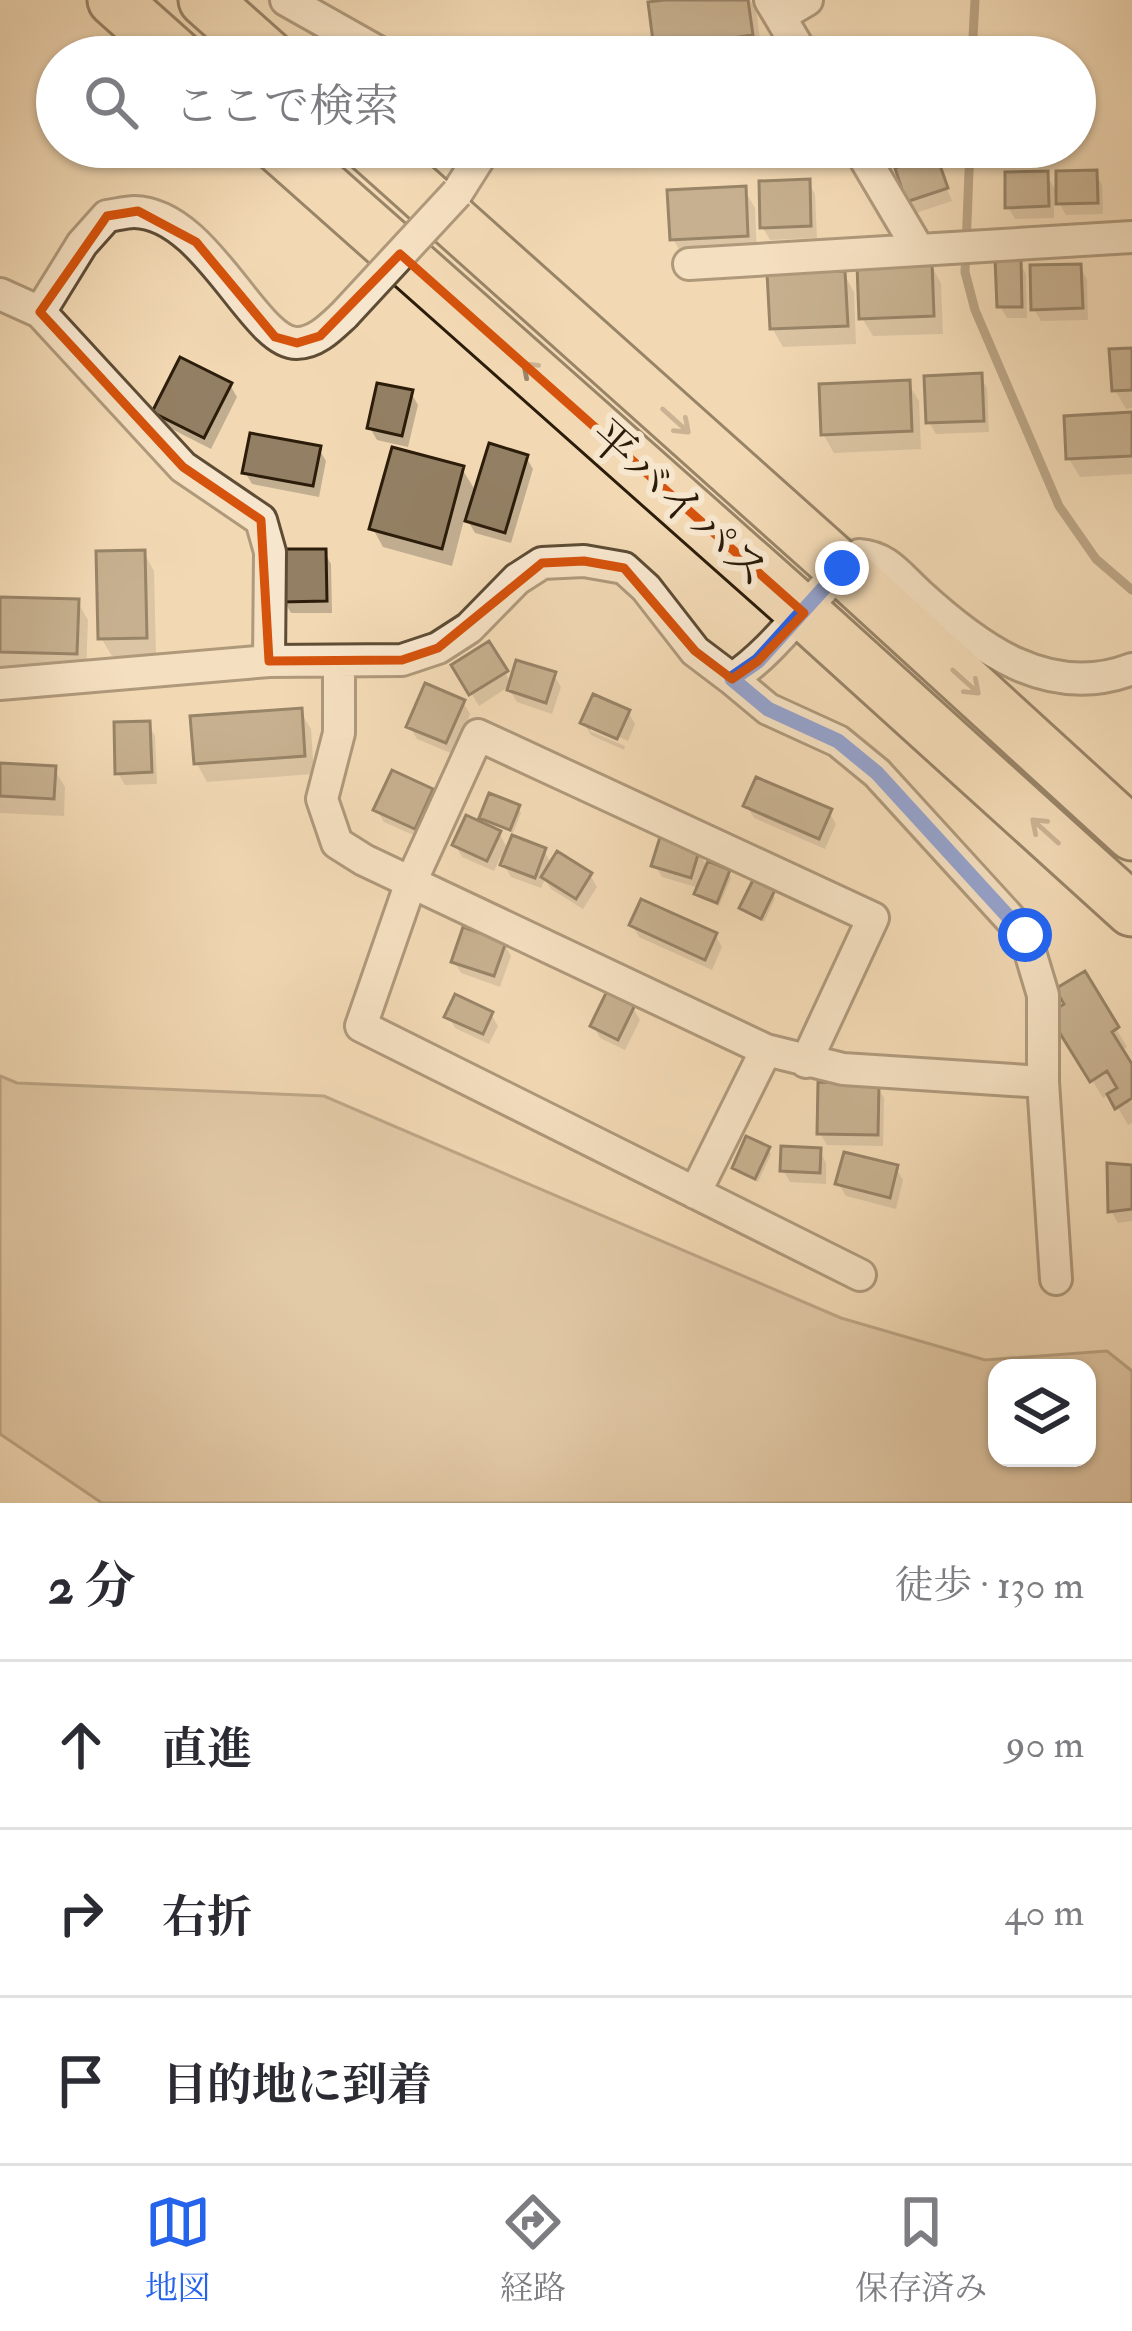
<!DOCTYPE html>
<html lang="ja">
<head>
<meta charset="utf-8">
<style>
  body { margin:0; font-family:"IM FELL Double Pica","Noto Serif JP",serif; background:#f7f7f7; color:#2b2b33 }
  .controls { position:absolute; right:36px; bottom:36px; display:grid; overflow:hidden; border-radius:24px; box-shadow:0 3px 9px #0004 }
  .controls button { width:108px; height:108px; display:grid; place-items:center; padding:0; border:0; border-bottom:3px solid #e1e1e2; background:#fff; color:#2b2b33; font:60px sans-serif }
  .stop { position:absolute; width:36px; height:36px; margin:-27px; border:9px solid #2563eb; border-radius:50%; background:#fff }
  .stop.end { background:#2563eb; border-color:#fff; box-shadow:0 3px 12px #0008 }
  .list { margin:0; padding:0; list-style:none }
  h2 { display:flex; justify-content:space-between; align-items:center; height:156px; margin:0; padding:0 48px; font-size:51px }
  h2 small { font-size:39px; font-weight:400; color:#7c7c81 }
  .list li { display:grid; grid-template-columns:78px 1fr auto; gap:36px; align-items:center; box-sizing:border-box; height:168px; padding:0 48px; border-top:3px solid #e1e1e2 }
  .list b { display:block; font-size:45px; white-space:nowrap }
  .list em { font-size:39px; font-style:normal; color:#7c7c81 }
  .icon { flex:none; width:66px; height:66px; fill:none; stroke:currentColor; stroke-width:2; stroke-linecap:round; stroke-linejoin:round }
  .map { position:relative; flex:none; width:1132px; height:1503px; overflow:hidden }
  .search { position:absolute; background:#fff; box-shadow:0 3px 9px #0004; left:36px; right:36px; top:36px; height:132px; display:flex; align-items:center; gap:30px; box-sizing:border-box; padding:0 42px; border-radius:66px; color:#7c7c81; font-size:45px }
  .sheet { height:660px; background:#fff }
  nav { display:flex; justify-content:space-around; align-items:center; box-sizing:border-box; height:168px; border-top:3px solid #e1e1e2; background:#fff; font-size:33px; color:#7c7c81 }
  nav a { display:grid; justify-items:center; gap:6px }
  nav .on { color:#2563eb }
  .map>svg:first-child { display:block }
  .green { fill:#d0b997; stroke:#7e6b51; stroke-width:3; fill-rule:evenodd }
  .shadow { fill:#0003 }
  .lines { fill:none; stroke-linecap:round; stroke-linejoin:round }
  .stream { stroke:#7b674e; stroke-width:9 }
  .building { fill:#937f63; stroke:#2c1d0b; stroke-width:3 }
  .minor-casing { stroke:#5e4c35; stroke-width:36 }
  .trunk-casing { stroke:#2c1d0b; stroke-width:57 }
  .minor { stroke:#f7e6ce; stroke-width:30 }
  .trunk { stroke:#f2d9b4; stroke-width:51 }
  .minor-bridge-casing { stroke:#5e4c35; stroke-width:36; stroke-linecap:butt }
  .minor-bridge { stroke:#f7e6ce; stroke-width:30 }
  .oneway { stroke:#998468 }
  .route { stroke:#2563eb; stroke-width:15 }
  .marked { fill:none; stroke:#d5530c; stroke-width:9; stroke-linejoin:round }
  .labels { text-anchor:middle; stroke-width:12; stroke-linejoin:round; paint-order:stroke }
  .street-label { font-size:45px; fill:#2c1d0b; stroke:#f7e6ce }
</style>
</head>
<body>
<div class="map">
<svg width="1132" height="1503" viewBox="0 0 1132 1503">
  <rect width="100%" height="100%" fill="#f2d9b4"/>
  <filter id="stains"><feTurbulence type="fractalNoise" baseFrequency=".00167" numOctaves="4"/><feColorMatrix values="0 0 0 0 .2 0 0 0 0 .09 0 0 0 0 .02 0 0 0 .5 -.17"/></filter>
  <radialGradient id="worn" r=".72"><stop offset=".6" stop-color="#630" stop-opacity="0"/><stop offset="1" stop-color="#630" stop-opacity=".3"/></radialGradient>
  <path class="green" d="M0,1076L17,1083L324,1096L841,1318L985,1360L1107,1351L1132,1371V1503H102L0,1434ZM997,1368H1087V1458H997Z"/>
  <path class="shadow" d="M685,0H750L756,10L762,53L662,57L657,48Z
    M659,147H685L686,152L664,155Z
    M935,158L952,201L916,213L909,201Z
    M1095,173L1102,185L1103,214L1066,215L1054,193V218L1015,219L1008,207L1046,174L1059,196Z
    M808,182L815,194L817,238L770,240L763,228Z
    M744,189L755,208L757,254L684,258L673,239Z
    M1019,262L1026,274L1027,318H1007L1000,306Z
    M931,265L941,283L943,334L873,336L862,318Z
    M1080,267L1087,279L1088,320L1041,321L1034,309Z
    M844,274L854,292L856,344L783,347L772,328Z
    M1132,351V408L1126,409L1115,390Z
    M980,376L987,388L989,432L936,434L929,422Z
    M908,383L919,401L921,449L834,453L823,434Z
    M230,385L237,397L211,449L162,424L155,412Z
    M411,393L418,405L408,447L377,440L370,428Z
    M1132,415V474L1080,477L1069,459Z
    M319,449L326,461L319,497L252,484L245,472Z
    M526,457L533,469L511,543L475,533L465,516L452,566L383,547L373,529L462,469L477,493Z
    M324,552L331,564L332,613H291L284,601Z
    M144,553L154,571L156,656H112L101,638Z
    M0,600L77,601L88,620L86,672L0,670Z
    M488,645L512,684L554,675L561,687L552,714L517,702L508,687L479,706L455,666Z
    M463,702L470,714L453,754L417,739L410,727Z
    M300,711L311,729L314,774L207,782L197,764Z
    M628,712L635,724L628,741L590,724V731L625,746L624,750L591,735L584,723Z
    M148,724L155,736L157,784L125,785L118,773Z
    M0,767L54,769L65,787L64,816L0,813Z
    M431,792L438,804L422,839L384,822L377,810Z
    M747,806L829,812L836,824L825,849L754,818Z
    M518,807L521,813L513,833L495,826L509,851H544L552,864L590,875L597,887L583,909L551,889L545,879L541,888L511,877L500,858L494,871L462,857L455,845L489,829L483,818Z
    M698,851L708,868L728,873L731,878L719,906L700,898L699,888L662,877L655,865Z
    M772,893L775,898L764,922L746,913L743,908Z
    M632,925L715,935L722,947L712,970L639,937Z
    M504,944L511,956L500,987L461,973L454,961Z
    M1084,975L1127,1047L1121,1051L1132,1070V1123L1128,1125L1110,1094L1103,1098L1053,1015L1068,1005Z
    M633,1008L640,1020L625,1050L600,1038L593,1026Z
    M491,1014L498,1026L489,1044L455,1028L448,1016Z
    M877,1086L884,1098L883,1146L827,1145L820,1133Z
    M768,1149L771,1154L758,1182L738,1173L735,1168Z
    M820,1151L826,1163V1184L790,1182L783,1170Z
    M896,1168L903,1180L896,1209L846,1196L839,1184Z
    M1132,1168V1221L1118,1223L1111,1211Z"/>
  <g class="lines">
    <path class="stream" d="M972,57L975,0
      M970,147L965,272L975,310L1059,506L1096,559L1132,590"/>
  </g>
  <path class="building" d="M664,0H748L753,35L654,49L648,2Z
    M936,154L948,188L906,202L895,168Z
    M1097,170L1098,203L1056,204V171Z
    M1048,171L1049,206L1005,208V172Z
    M810,179L811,226L760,228L759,181Z
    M746,186L748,236L670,240L667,190Z
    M995,259H1021L1022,307H997Z
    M932,262L934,316L859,319L857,265Z
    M1081,264L1083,308L1031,310L1030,265Z
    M845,271L848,326L770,329L767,273Z
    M1132,348V390L1112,391L1109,349Z
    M180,357L232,383L204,438L152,412Z
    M982,373L984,421L926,423L924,376Z
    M910,380L912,431L821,435L819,384Z
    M377,383L413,390L402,436L367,428Z
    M1132,412V456L1066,459L1064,416Z
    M250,433L321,446L313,486L242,473Z
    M489,443L528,455L505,533L465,521Z
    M392,447L464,466L442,549L369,529Z
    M281,549H326L327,601L281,602Z
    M145,550L147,638L98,639L96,551Z
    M0,597L79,599L77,654L0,652Z
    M489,641L508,671L469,695L451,665Z
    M516,660L556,672L546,703L507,690Z
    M425,683L465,700L446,743L406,727Z
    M593,694L630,710L617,739L580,723Z
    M302,708L305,756L194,764L190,716Z
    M150,721L152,772L115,774L114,722Z
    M0,763L56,766L54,799L0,796Z
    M392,770L433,789L415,829L373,810Z
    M756,777L832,809L819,839L743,806Z
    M489,793L520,805L510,830L479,818Z
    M466,815L501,831L487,861L452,845Z
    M512,835L546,848L535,878L500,865Z
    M660,837L700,848L691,878L651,866Z
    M557,851L592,873L576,899L541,877Z
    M708,861L730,870L717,903L694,894Z
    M753,880L775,890L761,919L739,908Z
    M641,899L717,933L705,960L629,925Z
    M463,927L506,942L494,976L451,962Z
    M1085,971L1119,1027L1112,1032L1132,1064V1098L1115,1109L1107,1094L1117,1088L1107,1071L1090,1082L1048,1014L1064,1004L1055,989Z
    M607,991L635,1005L618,1040L590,1026Z
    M455,994L493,1012L483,1034L444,1017Z
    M818,1082L879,1083L878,1135L817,1134Z
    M746,1136L770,1147L755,1179L732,1168Z
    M781,1146L821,1148L820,1173L780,1171Z
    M844,1152L898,1165L890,1198L835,1184Z
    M1107,1163L1132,1165V1209L1108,1212Z"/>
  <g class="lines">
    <g class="minor-casing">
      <path id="minor" d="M286,0L387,57
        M770,0L804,57
        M780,16L807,0
        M858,147L917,247
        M457,193L486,147
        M689,264L1132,237
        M0,294L40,312L183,467L261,520L270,552L269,661
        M40,312L82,244L107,216C115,215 126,212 134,212C207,213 254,344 297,343C316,343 331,327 344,315
        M339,661V733L322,799L337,843L364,860L766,1050L843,1069L1043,1082
        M732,679L768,709L838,741L877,773L1025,935L1043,995V1082L1056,1279
        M0,684L269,661L402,660L438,648L469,628L517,579L542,563L584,561L624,568L646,588L695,651L732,679C782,645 812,592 859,555C887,557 898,575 919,594C978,648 1049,701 1132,669
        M806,1062L873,918L478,735L411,882L361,1026L860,1275
        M695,1193L766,1050"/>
    </g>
    <g class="trunk-casing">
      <path id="trunk" d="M114,0L178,57
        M205,0L269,57
        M279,147L804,613L1132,910
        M370,147L842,569L1132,834"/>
    </g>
    <use href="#minor" class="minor"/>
    <use href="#trunk" class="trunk"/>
    <g class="minor-bridge-casing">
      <path id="minor-bridge" d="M344,315L457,193"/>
    </g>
    <use href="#minor-bridge" class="minor-bridge"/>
  </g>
  <defs><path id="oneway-shaft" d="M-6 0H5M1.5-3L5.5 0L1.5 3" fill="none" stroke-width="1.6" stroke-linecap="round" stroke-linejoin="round" transform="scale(3)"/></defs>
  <g class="oneway">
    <use href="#oneway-shaft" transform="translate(536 375) rotate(-138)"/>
    <use href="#oneway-shaft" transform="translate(676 421) rotate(42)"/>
    <use href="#oneway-shaft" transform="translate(966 682) rotate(42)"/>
    <use href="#oneway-shaft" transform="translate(1045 831) rotate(-138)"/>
  </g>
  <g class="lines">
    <path class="route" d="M842,568L758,661L732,679L768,709L838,741L877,773L1025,935"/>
  </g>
  <path d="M0 0H1132V1503H0ZM138,211L196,242L275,337L297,343L320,336L400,254L804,613L758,661L732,679L695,651L624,568L584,561L542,563L438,648L402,660L269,661L261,520L183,467L40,312L107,216Z" fill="#f2d9b4" fill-opacity=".55" fill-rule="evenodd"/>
  <path class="marked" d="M138,211L196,242L275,337L297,343L320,336L400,254L804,613L758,661L732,679L695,651L624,568L584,561L542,563L438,648L402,660L269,661L261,520L183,467L40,312L107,216Z"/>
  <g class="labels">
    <g class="street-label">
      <text transform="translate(680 503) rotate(42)" y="16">平バイパス</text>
    </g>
  </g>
  <rect width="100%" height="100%" filter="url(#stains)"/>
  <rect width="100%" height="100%" fill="url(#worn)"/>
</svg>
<div class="controls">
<button><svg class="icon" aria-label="layers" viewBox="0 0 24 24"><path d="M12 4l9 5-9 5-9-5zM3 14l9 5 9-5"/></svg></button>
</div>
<div class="stop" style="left:1025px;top:935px"></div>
<div class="stop end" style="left:842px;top:568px"></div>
<div class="search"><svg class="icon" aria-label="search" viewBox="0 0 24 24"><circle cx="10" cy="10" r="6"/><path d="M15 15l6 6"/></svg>ここで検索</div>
</div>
<section class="sheet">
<h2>2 分<small>徒歩 · 130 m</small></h2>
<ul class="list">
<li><svg class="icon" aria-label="ahead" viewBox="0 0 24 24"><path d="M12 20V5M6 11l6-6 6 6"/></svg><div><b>直進</b></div><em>90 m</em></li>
<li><svg class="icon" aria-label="right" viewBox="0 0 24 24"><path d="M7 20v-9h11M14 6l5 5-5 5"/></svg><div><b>右折</b></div><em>40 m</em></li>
<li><svg class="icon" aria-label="arrive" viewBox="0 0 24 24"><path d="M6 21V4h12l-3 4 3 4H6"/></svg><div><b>目的地に到着</b></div></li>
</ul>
</section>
<nav>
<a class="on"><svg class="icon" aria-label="map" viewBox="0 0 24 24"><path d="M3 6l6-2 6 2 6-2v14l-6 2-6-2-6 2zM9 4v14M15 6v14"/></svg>地図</a>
<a><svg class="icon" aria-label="directions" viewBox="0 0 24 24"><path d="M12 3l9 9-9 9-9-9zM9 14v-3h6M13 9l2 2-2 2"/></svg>経路</a>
<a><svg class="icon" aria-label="saved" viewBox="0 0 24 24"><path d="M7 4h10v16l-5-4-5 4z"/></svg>保存済み</a>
</nav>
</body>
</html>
